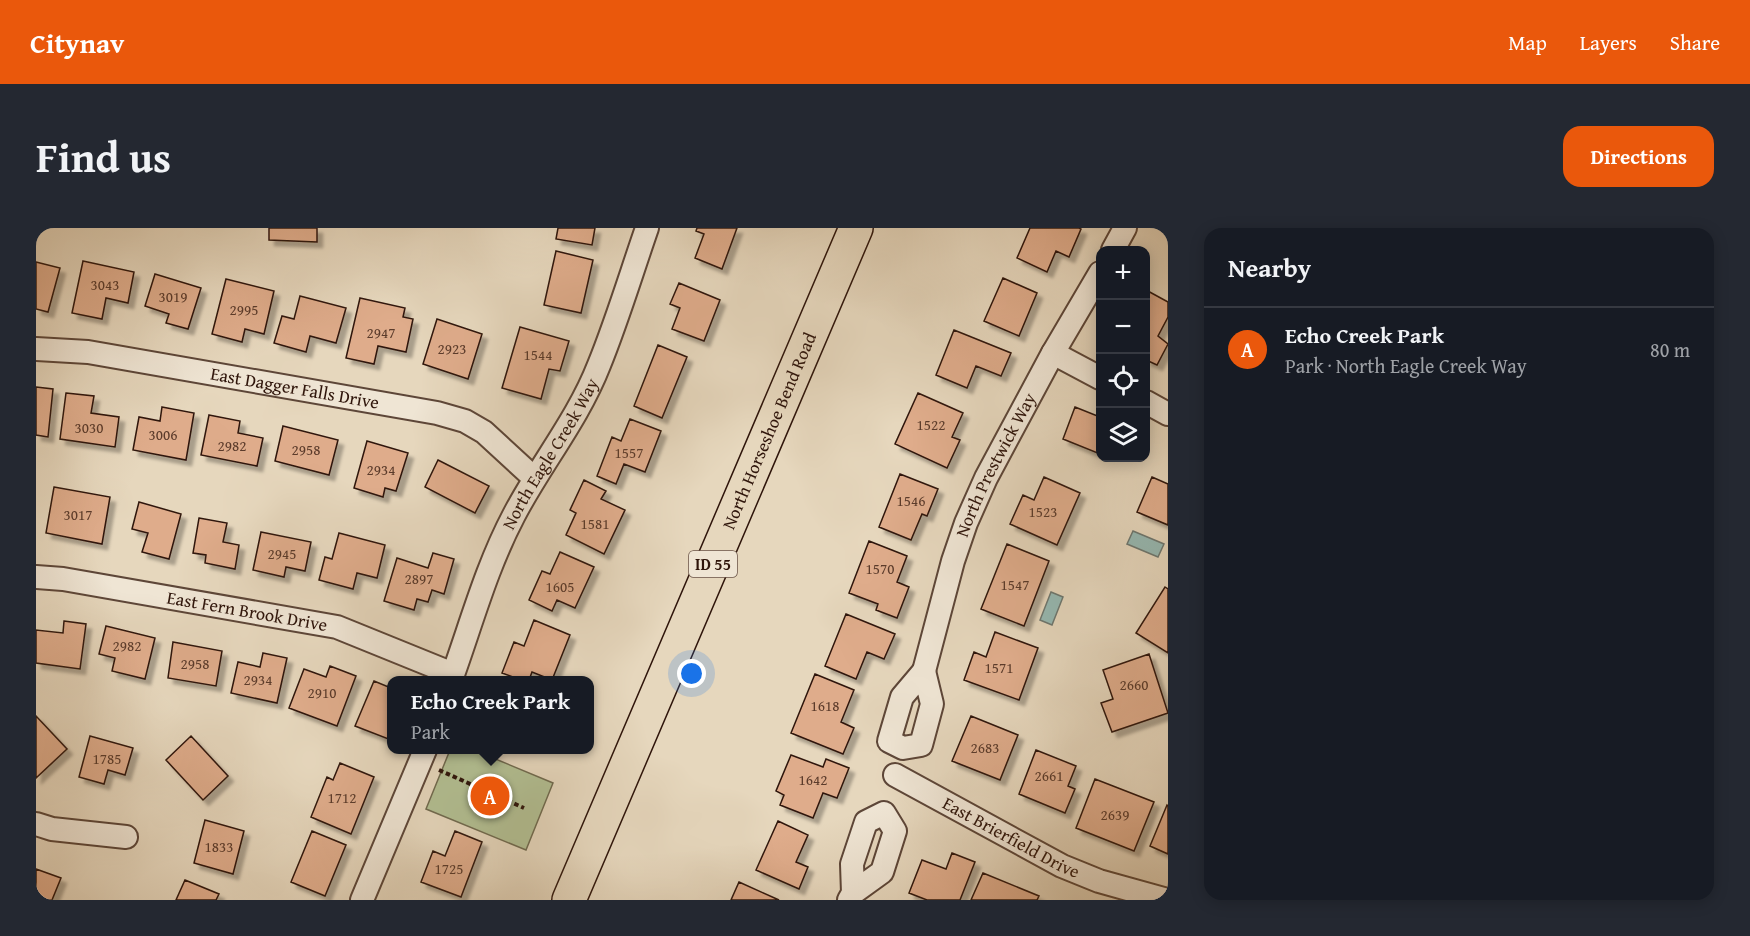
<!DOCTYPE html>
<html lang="en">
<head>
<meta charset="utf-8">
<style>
  body { margin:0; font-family:"Gentium Book Plus",serif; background:#242831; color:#f1f3f6 }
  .controls { position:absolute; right:18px; top:18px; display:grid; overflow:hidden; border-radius:12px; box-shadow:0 3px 15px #0003 }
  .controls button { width:54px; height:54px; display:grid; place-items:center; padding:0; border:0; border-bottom:2px solid #363941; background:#171b24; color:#f1f3f6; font:30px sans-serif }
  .you { position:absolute; left:656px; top:446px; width:21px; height:21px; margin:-15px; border:4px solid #fff; border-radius:50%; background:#1a73e8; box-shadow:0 0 0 9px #1a73e833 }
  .badge { display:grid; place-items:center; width:39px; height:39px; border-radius:50%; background:#ea580c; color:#fff; font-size:20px; font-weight:700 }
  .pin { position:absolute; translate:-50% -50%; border:3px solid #fff; box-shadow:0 2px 6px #0006 }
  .popup { position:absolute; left:351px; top:448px; width:207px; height:78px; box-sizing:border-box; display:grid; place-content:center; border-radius:12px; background:#171b24; filter:drop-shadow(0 2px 4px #0005); font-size:20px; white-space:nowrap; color:#9ea1a6 }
  .popup b { font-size:22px; color:#f1f3f6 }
  .popup::after { content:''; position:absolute; left:50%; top:100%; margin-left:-12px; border:12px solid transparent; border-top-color:#171b24 }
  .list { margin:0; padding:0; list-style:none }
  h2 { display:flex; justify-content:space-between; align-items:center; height:78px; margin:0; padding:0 24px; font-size:26px }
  h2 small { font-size:20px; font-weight:400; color:#9ea1a6 }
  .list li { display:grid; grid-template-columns:39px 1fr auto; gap:18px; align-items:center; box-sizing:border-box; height:84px; padding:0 24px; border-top:2px solid #363941 }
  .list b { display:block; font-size:22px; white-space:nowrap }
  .list p { margin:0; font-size:20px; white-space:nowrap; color:#9ea1a6 }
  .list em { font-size:20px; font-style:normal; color:#9ea1a6 }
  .icon { flex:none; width:33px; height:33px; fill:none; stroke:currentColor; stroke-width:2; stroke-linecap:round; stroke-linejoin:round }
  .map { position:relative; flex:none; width:1132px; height:672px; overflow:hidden; border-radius:18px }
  header { display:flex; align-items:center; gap:36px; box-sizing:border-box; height:84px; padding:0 30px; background:#ea580c; color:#fff }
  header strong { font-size:28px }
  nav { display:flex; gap:33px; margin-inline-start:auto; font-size:21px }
  .intro { display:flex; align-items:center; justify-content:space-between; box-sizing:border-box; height:144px; padding:0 36px }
  h1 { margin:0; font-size:42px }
  .button { padding:15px 27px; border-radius:18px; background:#ea580c; color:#fff; font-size:21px; font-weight:700 }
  main { display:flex; gap:36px; padding:0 36px }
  aside { flex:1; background:#171b24; border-radius:18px; box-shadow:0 3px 15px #0003 }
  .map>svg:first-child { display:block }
  .green { fill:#b2bf93; stroke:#706a4f; stroke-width:1.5 }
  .water { fill:#96b9b3; stroke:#6d7770; stroke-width:1.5 }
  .building { fill:#dfac8b; stroke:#2f150b; stroke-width:1.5; filter:url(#shadow) }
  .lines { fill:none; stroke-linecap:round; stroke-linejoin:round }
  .minor-casing { stroke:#5d4638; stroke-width:26 }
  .trunk-casing { stroke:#2f150b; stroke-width:36 }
  .path { stroke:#2f150b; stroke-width:4; stroke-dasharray:4.5 3; stroke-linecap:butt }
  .minor { stroke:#efe5d4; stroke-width:22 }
  .trunk { stroke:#e6d7bd; stroke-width:33 }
  .labels { text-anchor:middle; stroke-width:4.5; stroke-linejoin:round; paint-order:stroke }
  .number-label { font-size:15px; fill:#5b3b2b }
  .shield { fill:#efe5d4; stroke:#695347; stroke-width:1.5 }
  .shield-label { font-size:16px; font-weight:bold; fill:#2f150b }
  .street-label { font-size:18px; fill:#2f150b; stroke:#efe5d4 }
</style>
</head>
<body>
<header>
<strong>Citynav</strong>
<nav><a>Map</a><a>Layers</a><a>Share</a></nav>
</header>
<div class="intro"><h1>Find us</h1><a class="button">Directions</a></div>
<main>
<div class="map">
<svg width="1132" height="672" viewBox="0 0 1132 672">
  <defs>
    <filter id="shadow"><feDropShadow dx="5.5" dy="5.5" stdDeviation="1.5" flood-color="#0004"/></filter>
  </defs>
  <rect width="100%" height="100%" fill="#e6d7bd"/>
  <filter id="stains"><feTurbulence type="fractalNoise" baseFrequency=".00333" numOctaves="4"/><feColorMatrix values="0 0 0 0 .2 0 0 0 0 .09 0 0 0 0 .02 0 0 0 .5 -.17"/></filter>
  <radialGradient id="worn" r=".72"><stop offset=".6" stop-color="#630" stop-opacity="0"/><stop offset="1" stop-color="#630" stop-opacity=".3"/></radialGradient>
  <path class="green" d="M414,522H438L517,555L490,622L390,581Z"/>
  <path class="water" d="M1097,303L1128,316L1122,329L1091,316Z
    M1015,364L1027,369L1016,397L1004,392Z"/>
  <path class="building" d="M233,0H281V14L233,12Z
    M522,0H559L556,17L520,11Z
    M661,0H701L686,41L659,30L668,6L660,3Z
    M994,0H1043L1045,1L1033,29L1020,23L1011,44L981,30Z
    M520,23L557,32L545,85L508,77Z
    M47,33L98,44L92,75L70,70L66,91L36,85Z
    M0,34L24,40L12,84L0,81Z
    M119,46L165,60L152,101L130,95L133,86L109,78Z
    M967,50L1001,65L983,108L948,93Z
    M190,51L238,63L228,106L209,101L206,114L176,106Z
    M643,55L684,72L668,113L636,101L644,80L634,76Z
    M1110,62L1132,74V89L1122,108L1132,116L1121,137L1110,132Z
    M264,68L310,80L300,115L274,108L270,124L238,115L246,88L258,91Z
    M324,70L369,80L367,89L377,91L370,124L342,118L338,136L310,130Z
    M401,91L446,106L432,151L387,136Z
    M484,99L533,113L524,143L513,141L505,171L466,160Z
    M918,102L975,125L965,148L940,138L931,160L900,147Z
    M622,117L651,129L626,190L598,178Z
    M0,159L17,161L12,209L0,207Z
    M30,165L58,168L55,185L83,189L79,219L24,211Z
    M882,165L927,185L916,209L924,212L911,240L859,216Z
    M126,179L158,185L150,232L97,222L103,189L124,193Z
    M1039,179L1064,189V226L1027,211Z
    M173,187L204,193L202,205L227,210L221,238L165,227Z
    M594,191L625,203L609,244L588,236L580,256L561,248L576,209L585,213Z
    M247,198L302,212L293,247L239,233Z
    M331,213L372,225L360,263L349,260L347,269L318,260Z
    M402,232L453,258L439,285L389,259Z
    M864,246L902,261L891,288L886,286L875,312L843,299Z
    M1008,249L1044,265L1021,317L974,296L987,267L998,272Z
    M1116,249L1132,256V297L1101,284Z
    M548,252L570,263L565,271L589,282L568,326L530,307L540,285L534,282Z
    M18,259L74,269L66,316L10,305Z
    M103,274L145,286L133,331L106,324L112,305L96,301Z
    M163,290L191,295L187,314L203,317L199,341L169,335L170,327L157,325Z
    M225,304L275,314L269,343L250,339L248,349L217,342Z
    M303,305L349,317L341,350L321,345L317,361L283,352L289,329L296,331Z
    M833,313L871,328L861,354L873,359L861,390L840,382L842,376L813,365Z
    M971,316L1013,333L988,398L945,381Z
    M524,324L558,339L539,380L521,372L516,383L493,372L506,343L514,346Z
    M397,325L418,331L408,366L396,362L392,374L381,371L378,382L348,373L361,330L392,340Z
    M1129,359L1132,361V425L1100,405Z
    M810,386L859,406L848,431L831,424L820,451L789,438Z
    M498,392L534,407L516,452L496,444L493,452H485L466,445L478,414L488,418Z
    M28,393L50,396L44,441L0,435V402L27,405Z
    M70,398L119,410L109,451L76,443L79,430L63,426Z
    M959,404L1002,420L983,472L928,452L938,424L950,429Z
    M137,414L186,423L180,458L132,450Z
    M227,425L251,430L241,475L195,465L202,434L224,439Z
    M1113,426L1132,485L1076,504L1065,475L1077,471L1067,442Z
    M294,438L320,448L301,498L253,480L268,441L290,449Z
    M779,446L818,462L805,494L818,500L807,526L755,505Z
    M338,453L355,460V512L319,498Z
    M0,488L31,521L0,550Z
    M935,488L982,507L964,552L916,533Z
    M54,508L97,520L89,547L72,542L68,556L43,549Z
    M155,508L192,548L167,572L130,532Z
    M1000,522L1040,538L1032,558L1039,561L1029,585L983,566Z
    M755,527L787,539L790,531L813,540L801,570L787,565L777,590L744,577L748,567L740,563Z
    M304,535L338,549L315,606L275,589L291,549L297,552Z
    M1059,551L1118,574L1098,623L1040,600Z
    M1131,577L1132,578V626L1114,618Z
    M169,592L208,603L197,646L158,635Z
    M742,593L772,607L760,634L772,639L763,661L720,642Z
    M276,603L310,617L289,668L255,654Z
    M419,603L446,614L425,669L385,654L397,623L409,628Z
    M916,625L939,634L924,672H891L873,665L886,632L910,641Z
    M0,641L25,650L16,672H0Z
    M947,645L1003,668L1001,672H935Z
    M149,652L183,666L180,672H140Z
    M703,654L743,672H695Z"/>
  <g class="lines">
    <g class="minor-casing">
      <g id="minor">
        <path d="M1077,22L1089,0"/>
        <path id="s1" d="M0,121L52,124L401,185L429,193L448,204L498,250"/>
        <path d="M1017,125L1064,150"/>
        <path d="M1110,174L1132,186"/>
        <path id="s2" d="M0,349L27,351L301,399L417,446"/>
        <path id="s3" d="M888,443L917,333L930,295L950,250L1017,125L1064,45"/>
        <path d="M888,443L896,476L885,517L867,520L853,513L866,469Z"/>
        <path id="s4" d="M415,452C435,397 450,340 478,287C504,237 542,191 563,137C581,93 595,46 611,0"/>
        <path id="s5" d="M859,547L1026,638L1063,653L1131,672"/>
        <path d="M0,596L16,601L90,609"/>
        <path d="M326,672L389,522"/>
        <path d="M813,672L817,665L846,644L859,603L848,585L830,594L816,636L817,665"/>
      </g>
    </g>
    <g class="trunk-casing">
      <g id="trunk">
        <path id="s6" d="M533,672L820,0"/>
      </g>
    </g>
    <path class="path" d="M403,542L488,580"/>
    <use href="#minor" class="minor"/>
    <use href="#trunk" class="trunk"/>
  </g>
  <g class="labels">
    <g class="number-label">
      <text x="69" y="62">3043</text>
      <text x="137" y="74">3019</text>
      <text x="208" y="87">2995</text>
      <text x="345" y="110">2947</text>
      <text x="416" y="126">2923</text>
      <text x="502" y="132">1544</text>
      <text x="895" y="202">1522</text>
      <text x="53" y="205">3030</text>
      <text x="127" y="212">3006</text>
      <text x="196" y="223">2982</text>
      <text x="270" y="227">2958</text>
      <text x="593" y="230">1557</text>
      <text x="345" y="247">2934</text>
      <text x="875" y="278">1546</text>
      <text x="1007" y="289">1523</text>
      <text x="42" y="292">3017</text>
      <text x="559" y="301">1581</text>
      <text x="246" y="331">2945</text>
      <text x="844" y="346">1570</text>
      <text x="383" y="356">2897</text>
      <text x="979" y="362">1547</text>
      <text x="524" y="364">1605</text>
      <text x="91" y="423">2982</text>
      <text x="159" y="441">2958</text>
      <text x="963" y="445">1571</text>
      <text x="222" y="457">2934</text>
      <text x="1098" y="462">2660</text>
      <text x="286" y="470">2910</text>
      <text x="789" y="483">1618</text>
      <text x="949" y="525">2683</text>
      <text x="71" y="536">1785</text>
      <text x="1013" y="553">2661</text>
      <text x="777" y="557">1642</text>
      <text x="306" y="575">1712</text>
      <text x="1079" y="592">2639</text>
      <text x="183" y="624">1833</text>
      <text x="413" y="646">1725</text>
    </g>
    <rect class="shield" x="653" y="323" width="48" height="26" rx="4.5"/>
    <g class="shield-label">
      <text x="677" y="342">ID 55</text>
    </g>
    <g class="street-label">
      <text dy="6" stroke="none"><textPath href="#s1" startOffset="262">East Dagger Falls Drive</textPath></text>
      <text dy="6" stroke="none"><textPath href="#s6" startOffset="510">North Horseshoe Bend Road</textPath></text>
      <text dy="6" stroke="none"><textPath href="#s4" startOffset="248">North Eagle Creek Way</textPath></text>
      <text dy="6" stroke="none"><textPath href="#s3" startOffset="219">North Prestwick Way</textPath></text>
      <text dy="6" stroke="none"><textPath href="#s2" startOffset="214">East Fern Brook Drive</textPath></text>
      <text dy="6" stroke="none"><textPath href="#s5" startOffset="132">East Brierfield Drive</textPath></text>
    </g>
  </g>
  <rect width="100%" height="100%" filter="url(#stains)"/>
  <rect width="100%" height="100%" fill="url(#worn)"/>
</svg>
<div class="controls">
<button>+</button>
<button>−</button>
<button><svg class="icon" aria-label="locate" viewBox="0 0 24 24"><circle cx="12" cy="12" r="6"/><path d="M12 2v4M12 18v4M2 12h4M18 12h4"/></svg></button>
<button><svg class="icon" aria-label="layers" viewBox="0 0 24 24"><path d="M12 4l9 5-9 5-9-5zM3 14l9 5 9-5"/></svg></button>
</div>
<div class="you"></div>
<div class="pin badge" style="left:454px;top:568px">A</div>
<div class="popup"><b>Echo Creek Park</b>Park</div>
</div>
<aside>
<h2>Nearby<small></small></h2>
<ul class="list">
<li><span class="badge">A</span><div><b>Echo Creek Park</b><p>Park · North Eagle Creek Way</p></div><em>80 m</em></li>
</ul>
</aside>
</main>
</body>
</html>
